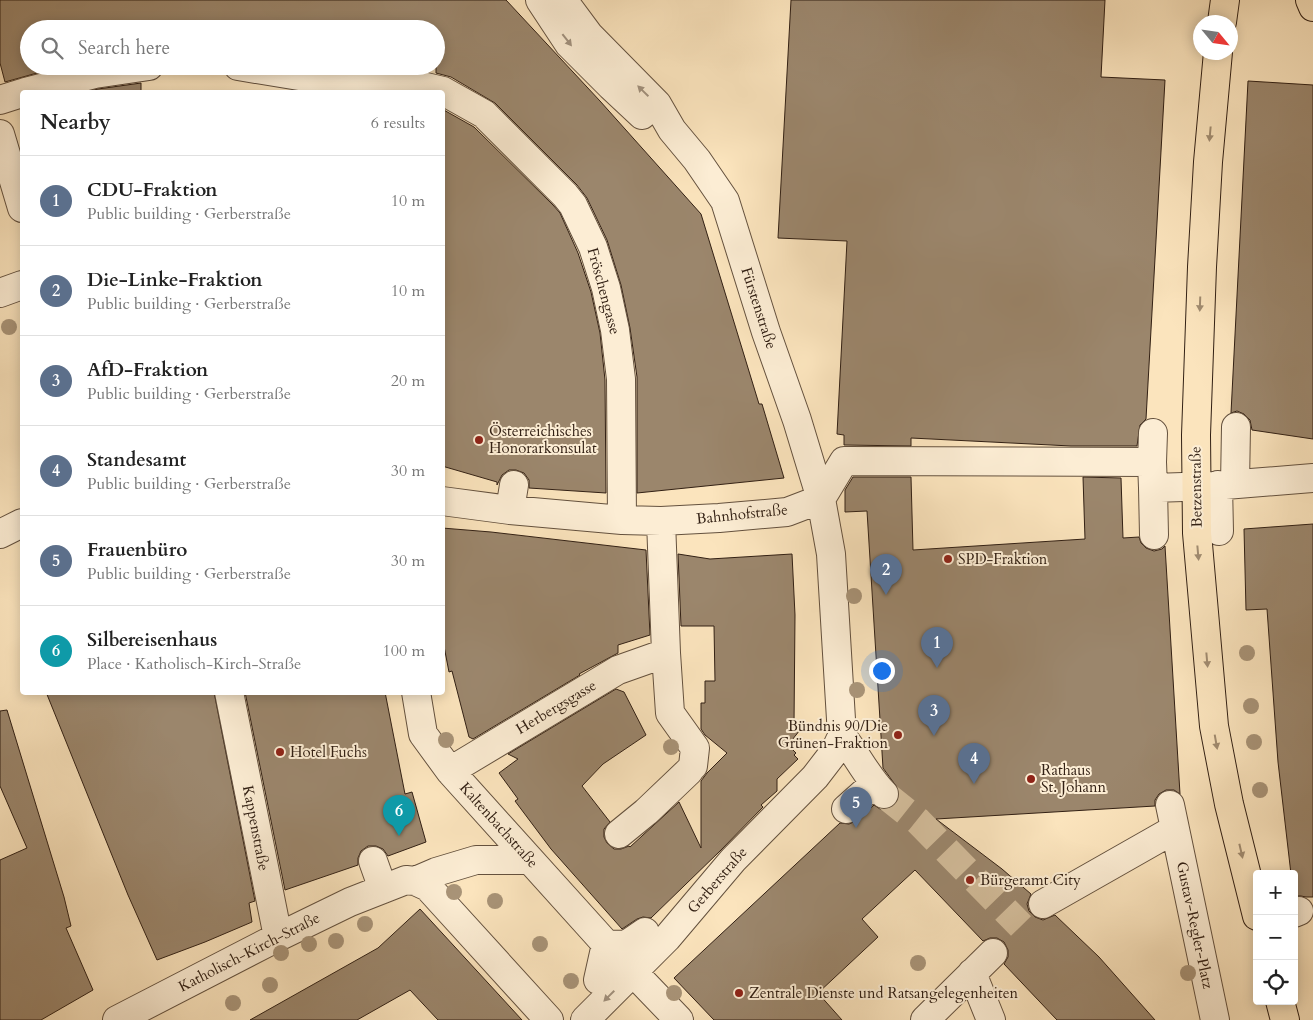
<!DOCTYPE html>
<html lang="en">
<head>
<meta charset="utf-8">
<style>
  body { margin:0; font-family:Cardo,serif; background:#f6f6f6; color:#222 }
  .controls { position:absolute; right:15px; bottom:15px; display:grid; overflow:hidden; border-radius:5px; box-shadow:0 2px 12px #0003 }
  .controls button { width:45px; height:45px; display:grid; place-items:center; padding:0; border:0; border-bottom:1px solid #e0e0e0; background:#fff; color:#222; font:25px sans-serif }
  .compass { position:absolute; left:1193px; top:15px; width:45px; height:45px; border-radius:50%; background:#fff; box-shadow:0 2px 12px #0003; rotate:119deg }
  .you { position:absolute; left:881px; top:670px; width:18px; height:18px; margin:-12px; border:4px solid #fff; border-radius:50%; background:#1a73e8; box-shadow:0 0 0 8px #1a73e833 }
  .badge { display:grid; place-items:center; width:32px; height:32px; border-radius:50%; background:#d93025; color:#fff; font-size:16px; font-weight:700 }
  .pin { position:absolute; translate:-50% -41px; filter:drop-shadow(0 1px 2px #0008) }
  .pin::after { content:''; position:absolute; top:26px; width:18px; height:15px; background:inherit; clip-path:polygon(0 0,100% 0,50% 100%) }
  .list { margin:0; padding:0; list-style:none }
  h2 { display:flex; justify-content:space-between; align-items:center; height:65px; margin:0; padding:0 20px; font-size:21px }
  h2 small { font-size:16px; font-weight:400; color:#767676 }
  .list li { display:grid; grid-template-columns:32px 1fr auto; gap:15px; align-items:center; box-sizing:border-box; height:90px; padding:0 20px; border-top:1px solid #e0e0e0 }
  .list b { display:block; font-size:19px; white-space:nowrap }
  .list p { margin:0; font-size:16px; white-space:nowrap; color:#767676 }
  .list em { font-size:16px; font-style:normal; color:#767676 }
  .icon { flex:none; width:28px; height:28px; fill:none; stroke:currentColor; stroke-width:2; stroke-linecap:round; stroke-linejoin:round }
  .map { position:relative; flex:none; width:1313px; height:1020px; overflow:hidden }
  .search { position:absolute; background:#fff; box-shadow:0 2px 12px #0003; left:20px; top:20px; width:425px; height:55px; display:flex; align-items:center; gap:12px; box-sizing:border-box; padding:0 18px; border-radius:28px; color:#767676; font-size:19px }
  .panel { position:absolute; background:#fff; box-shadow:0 2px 12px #0003; left:20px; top:90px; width:425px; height:605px; border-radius:5px }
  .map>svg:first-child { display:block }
  .building { fill:#9b866c; stroke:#322014 }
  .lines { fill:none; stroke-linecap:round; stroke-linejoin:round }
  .minor-tunnel { stroke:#d3bd9b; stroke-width:28; stroke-dasharray:28 14; stroke-linecap:butt }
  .minor-casing { stroke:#64513e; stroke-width:30 }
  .major-casing { stroke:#322014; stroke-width:30 }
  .minor { stroke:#fcedd4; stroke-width:28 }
  .major { stroke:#fbe4bd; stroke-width:28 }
  .tree { fill:#a89377 }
  .oneway { fill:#a1917e }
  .oneway2 { fill:#a18c71 }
  .poi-dot { fill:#8f2418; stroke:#fcedd4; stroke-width:2 }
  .labels { text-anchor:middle; stroke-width:4; stroke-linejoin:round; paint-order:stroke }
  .street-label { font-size:15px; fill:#322014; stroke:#fcedd4 }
  .poi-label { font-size:15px; fill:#322014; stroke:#fcedd4; text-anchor:start }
</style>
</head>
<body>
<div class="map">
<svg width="1313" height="1020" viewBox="0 0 1313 1020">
  <rect width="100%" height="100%" fill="#fbe4bd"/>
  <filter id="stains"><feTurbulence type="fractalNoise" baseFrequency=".004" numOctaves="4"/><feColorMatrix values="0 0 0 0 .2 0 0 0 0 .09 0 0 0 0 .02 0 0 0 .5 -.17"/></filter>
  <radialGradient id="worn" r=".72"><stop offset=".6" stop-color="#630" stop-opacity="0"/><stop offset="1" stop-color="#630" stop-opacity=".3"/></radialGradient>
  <path class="building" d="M0,0H506L600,101L701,214L759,404H762L784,478L637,493V377L630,328L621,285L607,240L587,198L577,185L495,103L451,77L436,73V29H29V66H62L5,82L0,63Z
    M791,0H1105L1101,77L1165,80L1146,419L1140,425L1137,446H1071L911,438V446L844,445V435L837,434L847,241L778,238Z
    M1248,81L1313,85V439L1252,430L1250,420L1244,414L1237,411L1231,413Z
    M141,83V92H86L98,89Z
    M442,109L474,127L553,205L560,213L578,253L591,292L600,333L605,380L606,493L529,488V480L524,473L516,470H509L502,475L497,485V482L442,466Z
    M853,477H911L913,550L1085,539L1083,477L1121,478L1123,538L1139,537L1141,543L1146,548L1154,551L1162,549L1165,546L1180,794L1174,790H1166L1159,794L1155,800V806L936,819L1002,869L1031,894L1027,904L1029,911L1035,917L1043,920L1055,915L1099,957L1155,1020H1057L1004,964L1008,957V950L1004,942L997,938H990L983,941L915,870L862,919L878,937L818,993L842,1020H714L674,978L840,823L849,824L856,821L874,805L880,809H888L895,805L899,799V790L883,768L867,511L845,512V490Z
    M1313,524V897H1306L1301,896H1294V874H1291L1278,762L1267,609L1246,610L1244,529Z
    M442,528L491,532L646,550L650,635L618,645V653L579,674L580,675L473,739L469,737L452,671L449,672L442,636Z
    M678,554L710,559L792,554L795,615L794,724L800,730L788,745L796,753L794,755L798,759L777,779V791L761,805L763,807L720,851L651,918L643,917L637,919L622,929L551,849L515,801L518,799L499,773L518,759L508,754L616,689L624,692L646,735L603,764L582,786L610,822L604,829V837L607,843L614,849H621L629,846L630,847L679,802L701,848V781L707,773L727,753L705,735L701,729V703H705V681H715L714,626H681Z
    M46,692H214L255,901L249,903L252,922L205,942L157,960L128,895Z
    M245,692H385L405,794L412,792L426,842L388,856L383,849L376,846H368L361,851L358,858V865L285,890Z
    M7,710L64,897L71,926L66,928L93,990L41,1020H0V860L27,848L0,786V711Z
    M420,909L522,1020H438L410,990L357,1020H250L378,948Z"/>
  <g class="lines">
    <path class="minor-tunnel" d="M884,794L918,821L1021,926"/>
    <g class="minor-casing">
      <path id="minor" d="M540,0L569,44L611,86L642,115
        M563,0L589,35L657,104L672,130L697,160L725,201L766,332L797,420L821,499L831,554L842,736L835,751L815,777L733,860L667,938L585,1020
        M238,66L299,76L396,80L443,91L484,114L565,195L573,205L593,247L606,288L615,330L621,379L622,520
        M25,92L95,74L149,66
        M0,100L22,93
        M0,134L22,208
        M0,293L22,285
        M1152,462L1153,433
        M1235,484L1236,427
        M1218,485L1219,531
        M1153,488L1154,535
        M442,501L510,510L622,520L661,521L719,518L787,512L821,499L844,461L1152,462L1153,488L1213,486L1313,478
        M510,510L514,485
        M661,521L666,653
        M0,534L22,523
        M229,692L278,937
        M416,692L423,734L450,771L606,944L679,1020
        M842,736C857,755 867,777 884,794
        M450,771L618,670L666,653L670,713L695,748L693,766
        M1170,805L1215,1020
        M846,809L874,784
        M619,834L646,812L689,771
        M373,861L383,889
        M415,881L436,872L476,860H530
        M1043,904L1175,829
        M1294,913L1299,911
        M972,973L991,1020
        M598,980L606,944L626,945L645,932
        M117,1020L278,937L350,902L406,880L415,881L428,887L549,1020
        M925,1020L993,953"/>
    </g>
    <g class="major-casing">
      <path id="major" d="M1310,0L1313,7
        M1222,22L1225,0
        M1218,52L1208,162L1202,267L1196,435L1197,533L1214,726L1229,804L1257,916
        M1280,1001L1285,1020"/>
    </g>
    <use href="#minor" class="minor"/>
    <use href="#major" class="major"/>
  </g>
  <g class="tree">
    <circle cx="9" cy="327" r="8"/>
    <circle cx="854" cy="596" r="8"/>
    <circle cx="1247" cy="653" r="8"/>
    <circle cx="857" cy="690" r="8"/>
    <circle cx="1251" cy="706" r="8"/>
    <circle cx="446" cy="740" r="8"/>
    <circle cx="1254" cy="742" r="8"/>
    <circle cx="671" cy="747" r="8"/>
    <circle cx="1260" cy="790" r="8"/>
    <circle cx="454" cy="892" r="8"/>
    <circle cx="495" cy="901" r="8"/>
    <circle cx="365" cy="924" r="8"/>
    <circle cx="336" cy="941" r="8"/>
    <circle cx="309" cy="944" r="8"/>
    <circle cx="540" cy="944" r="8"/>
    <circle cx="281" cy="953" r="8"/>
    <circle cx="918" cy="963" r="8"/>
    <circle cx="1188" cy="973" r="8"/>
    <circle cx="571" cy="981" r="8"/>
    <circle cx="270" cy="985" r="8"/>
    <circle cx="674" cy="993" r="8"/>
    <circle cx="233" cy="1003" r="8"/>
  </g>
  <defs><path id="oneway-solid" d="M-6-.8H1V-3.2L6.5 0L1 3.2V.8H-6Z" transform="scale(1.25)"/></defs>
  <g class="oneway">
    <use href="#oneway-solid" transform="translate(567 40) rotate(52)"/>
    <use href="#oneway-solid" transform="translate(643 91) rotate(-136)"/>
    <use href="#oneway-solid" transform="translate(609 996) rotate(135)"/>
  </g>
  <g class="oneway2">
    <use href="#oneway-solid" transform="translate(1210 134) rotate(95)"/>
    <use href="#oneway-solid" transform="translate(1200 304) rotate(92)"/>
    <use href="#oneway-solid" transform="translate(1198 553) rotate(85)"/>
    <use href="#oneway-solid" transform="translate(1207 660) rotate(85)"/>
    <use href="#oneway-solid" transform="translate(1216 742) rotate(80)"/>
    <use href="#oneway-solid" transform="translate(1241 851) rotate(77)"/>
  </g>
  <g class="poi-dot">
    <circle cx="479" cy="440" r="5"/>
    <circle cx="948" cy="559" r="5"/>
    <circle cx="898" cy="735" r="5"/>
    <circle cx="280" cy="752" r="5"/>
    <circle cx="1031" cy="779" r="5"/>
    <circle cx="970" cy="880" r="5"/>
    <circle cx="739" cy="993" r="5"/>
  </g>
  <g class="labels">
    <g class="street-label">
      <text transform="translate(604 291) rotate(75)" y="5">Fröschengasse</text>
      <text transform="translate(759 308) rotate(72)" y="5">Fürstenstraße</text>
      <text transform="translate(1196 487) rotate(-91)" y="5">Betzenstraße</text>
      <text transform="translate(742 514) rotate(-6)" y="5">Bahnhofstraße</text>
      <text transform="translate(556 707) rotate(-31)" y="5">Herbergsgasse</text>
      <text transform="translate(499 825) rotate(48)" y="5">Kaltenbachstraße</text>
      <text transform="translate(256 828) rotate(79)" y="5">Kappenstraße</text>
      <text transform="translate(717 880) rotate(-49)" y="5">Gerberstraße</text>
      <text transform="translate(1195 925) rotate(78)" y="5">Gustav-Regler-Platz</text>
      <text transform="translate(249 952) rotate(-27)" y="5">Katholisch-Kirch-Straße</text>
    </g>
    <g class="poi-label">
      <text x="489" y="436">Österreichisches<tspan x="489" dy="17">Honorarkonsulat</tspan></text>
      <text x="958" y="564">SPD-Fraktion</text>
      <text x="888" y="731" text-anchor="end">Bündnis 90/Die<tspan x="888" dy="17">Grünen-Fraktion</tspan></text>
      <text x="290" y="757">Hotel Fuchs</text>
      <text x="1041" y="775">Rathaus<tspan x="1041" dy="17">St. Johann</tspan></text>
      <text x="980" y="885">Bürgeramt City</text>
      <text x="749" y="998">Zentrale Dienste und Ratsangelegenheiten</text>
    </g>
  </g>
  <rect width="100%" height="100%" filter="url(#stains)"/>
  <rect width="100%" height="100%" fill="url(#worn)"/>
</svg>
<div class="controls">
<button>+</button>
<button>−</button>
<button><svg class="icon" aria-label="locate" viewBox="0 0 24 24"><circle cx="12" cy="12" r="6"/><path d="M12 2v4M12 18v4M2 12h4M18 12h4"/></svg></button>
</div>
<svg class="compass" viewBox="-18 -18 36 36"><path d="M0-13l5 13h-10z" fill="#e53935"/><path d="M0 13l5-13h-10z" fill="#767676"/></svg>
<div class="you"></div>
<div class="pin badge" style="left:937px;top:668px;background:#5c6f8a">1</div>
<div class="pin badge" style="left:886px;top:595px;background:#5c6f8a">2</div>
<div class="pin badge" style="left:934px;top:736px;background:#5c6f8a">3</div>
<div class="pin badge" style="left:974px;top:784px;background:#5c6f8a">4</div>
<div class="pin badge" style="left:856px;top:828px;background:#5c6f8a">5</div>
<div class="pin badge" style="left:399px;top:836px;background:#0f9aa8">6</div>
<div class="search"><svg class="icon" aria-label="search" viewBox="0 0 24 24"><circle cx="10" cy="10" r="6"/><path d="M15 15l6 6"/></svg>Search here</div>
<section class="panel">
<h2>Nearby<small>6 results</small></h2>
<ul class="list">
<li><span class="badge" style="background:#5c6f8a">1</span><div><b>CDU-Fraktion</b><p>Public building · Gerberstraße</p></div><em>10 m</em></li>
<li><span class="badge" style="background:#5c6f8a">2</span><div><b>Die-Linke-Fraktion</b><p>Public building · Gerberstraße</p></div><em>10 m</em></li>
<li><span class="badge" style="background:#5c6f8a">3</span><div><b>AfD-Fraktion</b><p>Public building · Gerberstraße</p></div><em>20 m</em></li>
<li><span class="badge" style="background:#5c6f8a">4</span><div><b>Standesamt</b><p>Public building · Gerberstraße</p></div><em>30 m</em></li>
<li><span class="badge" style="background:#5c6f8a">5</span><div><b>Frauenbüro</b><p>Public building · Gerberstraße</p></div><em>30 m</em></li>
<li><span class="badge" style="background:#0f9aa8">6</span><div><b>Silbereisenhaus</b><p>Place · Katholisch-Kirch-Straße</p></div><em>100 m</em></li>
</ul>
</section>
</div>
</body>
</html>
